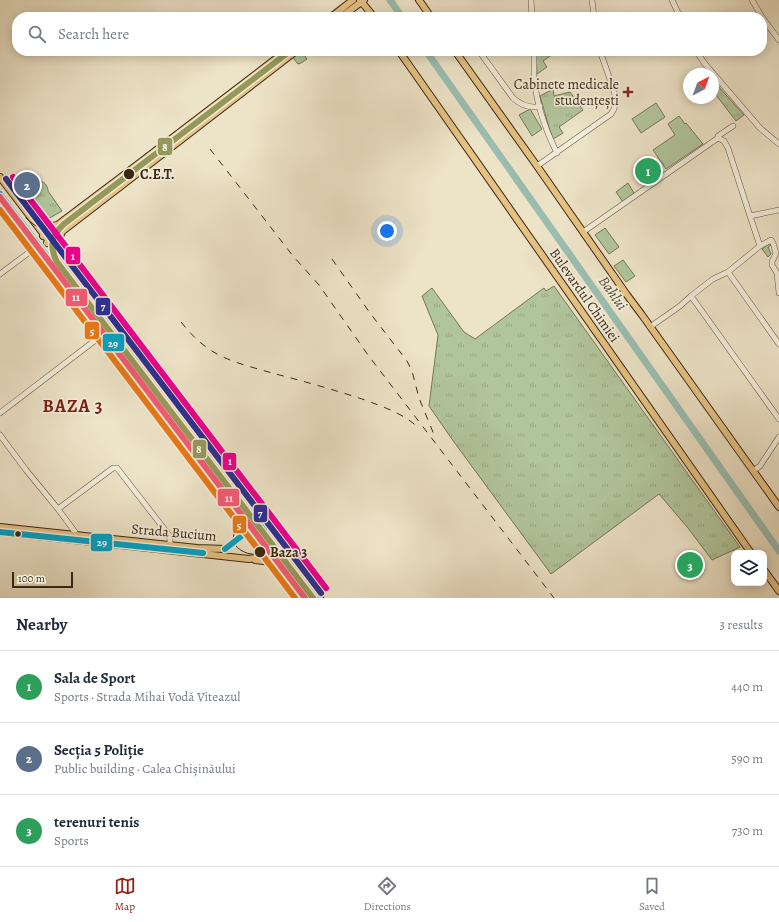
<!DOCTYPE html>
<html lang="en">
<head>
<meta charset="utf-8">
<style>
  body { margin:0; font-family:Alegreya,serif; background:#f2f2f3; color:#1f2937 }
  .controls { position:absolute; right:12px; bottom:12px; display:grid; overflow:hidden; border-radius:8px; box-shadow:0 2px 10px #0003 }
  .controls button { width:36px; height:36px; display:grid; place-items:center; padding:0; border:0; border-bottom:1px solid #e0e1e3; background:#fff; color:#1f2937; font:20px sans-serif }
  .compass { position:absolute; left:683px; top:68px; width:36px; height:36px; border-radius:50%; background:#fff; box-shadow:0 2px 10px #0003; rotate:41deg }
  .scale { position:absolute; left:12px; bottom:10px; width:61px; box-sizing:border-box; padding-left:4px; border:2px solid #3a2813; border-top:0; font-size:11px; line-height:14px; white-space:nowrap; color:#3a2813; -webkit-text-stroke:3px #f3eddb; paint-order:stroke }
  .you { position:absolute; left:387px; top:231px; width:14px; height:14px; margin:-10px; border:3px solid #fff; border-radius:50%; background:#1a73e8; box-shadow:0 0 0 6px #1a73e833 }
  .badge { display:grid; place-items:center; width:26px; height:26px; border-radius:50%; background:#8f2418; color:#fff; font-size:13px; font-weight:700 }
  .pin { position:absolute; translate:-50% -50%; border:2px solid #fff; box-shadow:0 1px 4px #0006 }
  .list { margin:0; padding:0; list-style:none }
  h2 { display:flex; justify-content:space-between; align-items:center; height:52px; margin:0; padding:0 16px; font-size:17px }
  h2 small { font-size:13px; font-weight:400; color:#747a83 }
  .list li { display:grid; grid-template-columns:26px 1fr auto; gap:12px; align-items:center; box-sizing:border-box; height:72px; padding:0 16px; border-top:1px solid #e0e1e3 }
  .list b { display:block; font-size:15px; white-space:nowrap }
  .list p { margin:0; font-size:13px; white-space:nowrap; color:#747a83 }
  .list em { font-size:13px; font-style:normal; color:#747a83 }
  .icon { flex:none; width:22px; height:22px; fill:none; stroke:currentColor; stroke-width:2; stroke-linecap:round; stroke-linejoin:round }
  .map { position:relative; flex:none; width:779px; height:598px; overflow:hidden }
  .search { position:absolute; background:#fff; box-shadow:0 2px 10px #0003; left:12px; right:12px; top:12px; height:44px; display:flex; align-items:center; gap:10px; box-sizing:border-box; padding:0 14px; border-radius:16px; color:#747a83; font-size:15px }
  .sheet { height:268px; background:#fff }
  nav { display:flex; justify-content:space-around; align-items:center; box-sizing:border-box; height:56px; border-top:1px solid #e0e1e3; background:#fff; font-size:11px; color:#747a83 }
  nav a { display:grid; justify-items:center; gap:2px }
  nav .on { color:#8f2418 }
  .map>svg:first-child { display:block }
  .grass { fill:url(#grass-tufts); stroke:#767657 }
  .pitch { fill:#b1c59b; stroke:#767657 }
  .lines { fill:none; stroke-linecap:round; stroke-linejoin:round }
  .river { stroke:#9abeb1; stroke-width:7 }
  .minor-casing { stroke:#675740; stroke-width:6 }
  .major-casing { stroke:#3a2813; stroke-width:8 }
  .minor { stroke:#f3eddb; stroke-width:5 }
  .major { stroke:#e6c284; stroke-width:6 }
  .tram { stroke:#3a2813; stroke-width:1 }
  .rail { stroke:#3a2813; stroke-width:1; stroke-dasharray:7 7; stroke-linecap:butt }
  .bus-1-casing { stroke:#f3eddb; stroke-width:9 }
  .bus-1 { stroke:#03a3c5; stroke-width:6 }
  .tram-1-casing { stroke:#f3eddb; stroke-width:9 }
  .tram-2-casing { stroke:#f3eddb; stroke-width:9 }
  .tram-3-casing { stroke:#f3eddb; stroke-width:9 }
  .tram-4-casing { stroke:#f3eddb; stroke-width:9 }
  .tram-5-casing { stroke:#f3eddb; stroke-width:9 }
  .tram-1 { stroke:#959859; stroke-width:6 }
  .tram-2 { stroke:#f05b72; stroke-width:6 }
  .tram-3 { stroke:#2e3092; stroke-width:6 }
  .tram-4 { stroke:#e77817; stroke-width:6 }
  .tram-5 { stroke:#ec008c; stroke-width:6 }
  .poi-dot { fill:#8f2418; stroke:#f3eddb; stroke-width:1.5 }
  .stop-dot { fill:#3a2813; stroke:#f3eddb; stroke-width:1.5 }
  .labels { text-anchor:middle; stroke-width:3.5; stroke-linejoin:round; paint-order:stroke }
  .poi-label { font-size:14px; fill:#3a2813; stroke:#f3eddb; text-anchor:end }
  .stop-label { font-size:14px; font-weight:bold; fill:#3a2813; stroke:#f3eddb; text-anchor:start }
  .street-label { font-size:14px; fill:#3a2813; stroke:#f3eddb }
  .water-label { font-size:15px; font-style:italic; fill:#524e3a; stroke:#f3eddb }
  .district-label { font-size:18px; font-weight:bold; letter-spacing:1px; fill:#7a1f14; stroke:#f3eddb }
  .line-badge { stroke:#f3eddb; stroke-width:1.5 }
  .badge-label { font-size:11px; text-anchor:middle; font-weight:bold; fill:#fff }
</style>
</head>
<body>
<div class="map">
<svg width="779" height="598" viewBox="0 0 779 598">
  <defs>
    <pattern id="grass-tufts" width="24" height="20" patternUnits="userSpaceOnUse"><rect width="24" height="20" fill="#b1c59b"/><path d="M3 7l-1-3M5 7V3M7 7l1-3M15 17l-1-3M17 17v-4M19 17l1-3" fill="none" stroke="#99a985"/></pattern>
  </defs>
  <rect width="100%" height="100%" fill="#ede3c7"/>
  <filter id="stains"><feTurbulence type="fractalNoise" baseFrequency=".005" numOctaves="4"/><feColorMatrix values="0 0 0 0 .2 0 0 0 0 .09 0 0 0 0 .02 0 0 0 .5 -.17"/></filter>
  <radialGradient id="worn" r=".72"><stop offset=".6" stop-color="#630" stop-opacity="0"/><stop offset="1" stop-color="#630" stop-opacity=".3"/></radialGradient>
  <path class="grass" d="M299,51H312L305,56L307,59L301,63L298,64L294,59L293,56Z
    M536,51H557L543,61L547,67L537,74Z
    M718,86L744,115L736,121L713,91V90Z
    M553,89L554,96L570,92L583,110L559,127L563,133L553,139L548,124L540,96Z
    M41,181C45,183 48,186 48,191L62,211L46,220L44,223H42L26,201L25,197L39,187L38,184Z
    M770,243L771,245L768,247L771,254L768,257L762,249Z
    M554,286L740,547L712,560L688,528L659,494L551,574L454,442L429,406L438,335L422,296L432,288L464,332L475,339L544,288L546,291Z"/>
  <path class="pitch" d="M656,103L665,117L641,133L632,119Z
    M530,109L542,129L532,136L519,115Z
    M679,116L685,124L686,123L703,144L666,169L653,150L675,135L668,124Z
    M628,183L634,193L623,202L616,192Z
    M605,228L619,247L609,254L595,235Z
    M623,260L635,276L626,282L614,266Z
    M687,551L702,571L693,578L678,558Z"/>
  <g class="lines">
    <path class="river" d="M390,0L402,17
      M426,51L779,551"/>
    <g class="minor-casing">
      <path id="minor" d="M531,0L532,17
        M592,0L594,17
        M672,0L680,17
        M752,0L762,17
        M762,17L779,40
        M479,51L513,98C520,104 530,109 540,106
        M534,51C534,59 534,68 534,76C536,102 545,129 557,153
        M696,51L705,64L760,128L779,144
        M718,138L724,141L728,148L750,216L760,246
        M537,166L611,114L614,109L616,99L613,88L600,51
        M750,216L779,210
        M583,232L718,138V136L733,126
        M728,272L779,344
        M0,274L35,248L41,247
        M691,296L779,419
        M650,327L680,306L691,296L713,279L728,272L760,246L771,240L773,243L776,253L772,262V265L777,273L779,293
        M0,413L106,332
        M0,435L26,470L58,509L75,532L74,538
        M753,471L760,466L779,437
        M58,509L113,468H117L169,535L170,540V549"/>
    </g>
    <g class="major-casing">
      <path id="major" d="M360,0L374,17
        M419,0L431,17
        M331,17L353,0
        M341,17L364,0
        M399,51L751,553
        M455,51L537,166L627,295L642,315L779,507
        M0,177L222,468L320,598
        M0,194L307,598
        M37,223C43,227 50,227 57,225
        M43,236L116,181L286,51
        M47,243L296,51
        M59,254C58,246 58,239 62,232
        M0,527L197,548L225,549L253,527L261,526L267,528
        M0,532L249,559C253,558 258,558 262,557C270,554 272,540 271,533
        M255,560L280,563
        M764,570L779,591"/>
    </g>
    <use href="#minor" class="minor"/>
    <use href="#major" class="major"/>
    <path class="tram" d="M26,218C38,230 50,233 64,224
      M237,499C240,505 242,512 240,520C238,527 231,535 234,543C241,556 266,560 267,542C267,538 265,534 264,530"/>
    <path class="rail" d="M210,149L293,256L319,285L368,355L554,598
      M332,259L370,313L407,361L412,371L419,398L435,437
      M181,322C190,333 199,343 212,351C229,362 252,367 272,373C303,381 335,390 365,400C386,408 402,413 419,428"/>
    <g class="bus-1-casing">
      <path id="bus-1" d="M0,194L307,598
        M0,532L203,553
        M225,549L253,527L261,526L265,528"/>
    </g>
    <use href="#bus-1" class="bus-1"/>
    <g class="tram-1-casing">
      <path id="tram-1" d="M290,51L64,224C51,236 49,246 57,262L313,598"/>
    </g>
    <g class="tram-2-casing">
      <path id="tram-2" d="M0,197L305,598"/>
    </g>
    <g class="tram-3-casing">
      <path id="tram-3" d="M6,179L321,593"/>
    </g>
    <g class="tram-4-casing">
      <path id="tram-4" d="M0,210L295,598"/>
    </g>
    <g class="tram-5-casing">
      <path id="tram-5" d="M13,177L326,588"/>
    </g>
    <use href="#tram-1" class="tram-1"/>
    <use href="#tram-2" class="tram-2"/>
    <use href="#tram-3" class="tram-3"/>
    <use href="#tram-4" class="tram-4"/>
    <use href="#tram-5" class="tram-5"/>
  </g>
  <path class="poi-dot" d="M626 86h4v4h4v4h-4v4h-4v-4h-4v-4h4z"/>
  <g class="stop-dot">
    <circle cx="129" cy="174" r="6"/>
    <circle cx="18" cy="534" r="3.5"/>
    <circle cx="260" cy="552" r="6"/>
  </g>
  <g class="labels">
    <g class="poi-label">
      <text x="619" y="89">Cabinete medicale<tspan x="619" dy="16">studențești</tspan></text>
    </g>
    <g class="stop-label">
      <text x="140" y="179">C.E.T.</text>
      <text x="270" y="557">Baza 3</text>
    </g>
    <g class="street-label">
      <text transform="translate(585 295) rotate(55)" y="5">Bulevardul Chimiei</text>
      <text transform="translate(174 532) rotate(5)" y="5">Strada Bucium</text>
    </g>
    <g class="water-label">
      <text transform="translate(613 293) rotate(55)" y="5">Bahlui</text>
    </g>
    <g class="district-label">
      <text x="73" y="412">BAZA 3</text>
    </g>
  </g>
  <g class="line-badge">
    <rect x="157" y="137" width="16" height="19" rx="4" fill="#959859"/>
    <rect x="65" y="246" width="16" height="19" rx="4" fill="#ec008c"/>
    <rect x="65" y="288" width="23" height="19" rx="4" fill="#f05b72"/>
    <rect x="95" y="297" width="16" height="19" rx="4" fill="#2e3092"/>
    <rect x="84" y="321" width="16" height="19" rx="4" fill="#e77817"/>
    <rect x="102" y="333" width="23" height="19" rx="4" fill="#03a3c5"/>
    <rect x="192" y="439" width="15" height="20" rx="4" fill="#959859"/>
    <rect x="222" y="452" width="15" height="19" rx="4" fill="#ec008c"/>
    <rect x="217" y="488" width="23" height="19" rx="4" fill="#f05b72"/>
    <rect x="253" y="504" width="15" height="19" rx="4" fill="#2e3092"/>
    <rect x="232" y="515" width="15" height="19" rx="4" fill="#e77817"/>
    <rect x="90" y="533" width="23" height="19" rx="4" fill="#03a3c5"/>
  </g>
  <g class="badge-label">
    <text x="165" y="151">8</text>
    <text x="73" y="260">1</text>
    <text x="76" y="301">11</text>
    <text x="103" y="310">7</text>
    <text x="92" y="335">5</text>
    <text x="113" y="347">29</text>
    <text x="199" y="453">8</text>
    <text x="230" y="465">1</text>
    <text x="229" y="502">11</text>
    <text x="260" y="517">7</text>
    <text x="239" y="529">5</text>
    <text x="102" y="546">29</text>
  </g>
  <rect width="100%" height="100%" filter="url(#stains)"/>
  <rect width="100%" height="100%" fill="url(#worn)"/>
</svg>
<div class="controls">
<button><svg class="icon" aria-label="layers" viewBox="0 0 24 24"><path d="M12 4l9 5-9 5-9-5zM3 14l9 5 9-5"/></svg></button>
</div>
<svg class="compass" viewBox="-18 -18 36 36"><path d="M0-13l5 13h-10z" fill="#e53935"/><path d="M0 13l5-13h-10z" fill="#747a83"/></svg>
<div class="scale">100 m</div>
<div class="you"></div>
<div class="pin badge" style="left:648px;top:171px;background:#2e9e5b">1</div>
<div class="pin badge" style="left:27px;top:185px;background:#5c6f8a">2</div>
<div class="pin badge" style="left:690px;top:565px;background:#2e9e5b">3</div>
<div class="search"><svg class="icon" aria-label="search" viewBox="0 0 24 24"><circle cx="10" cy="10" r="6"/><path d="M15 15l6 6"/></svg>Search here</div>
</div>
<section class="sheet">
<h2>Nearby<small>3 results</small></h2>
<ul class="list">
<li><span class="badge" style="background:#2e9e5b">1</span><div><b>Sala de Sport</b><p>Sports · Strada Mihai Vodă Viteazul</p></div><em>440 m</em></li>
<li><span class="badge" style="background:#5c6f8a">2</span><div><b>Secția 5 Poliție</b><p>Public building · Calea Chișinăului</p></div><em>590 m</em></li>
<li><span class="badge" style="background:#2e9e5b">3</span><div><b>terenuri tenis</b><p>Sports</p></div><em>730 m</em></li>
</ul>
</section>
<nav>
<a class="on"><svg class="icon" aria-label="map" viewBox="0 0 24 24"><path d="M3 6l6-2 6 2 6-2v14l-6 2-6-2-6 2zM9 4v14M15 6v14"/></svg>Map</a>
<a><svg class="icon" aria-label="directions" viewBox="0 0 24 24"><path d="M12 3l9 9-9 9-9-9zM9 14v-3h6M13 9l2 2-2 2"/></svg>Directions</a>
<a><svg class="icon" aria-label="saved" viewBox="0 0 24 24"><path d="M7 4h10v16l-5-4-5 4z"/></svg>Saved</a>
</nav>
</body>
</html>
